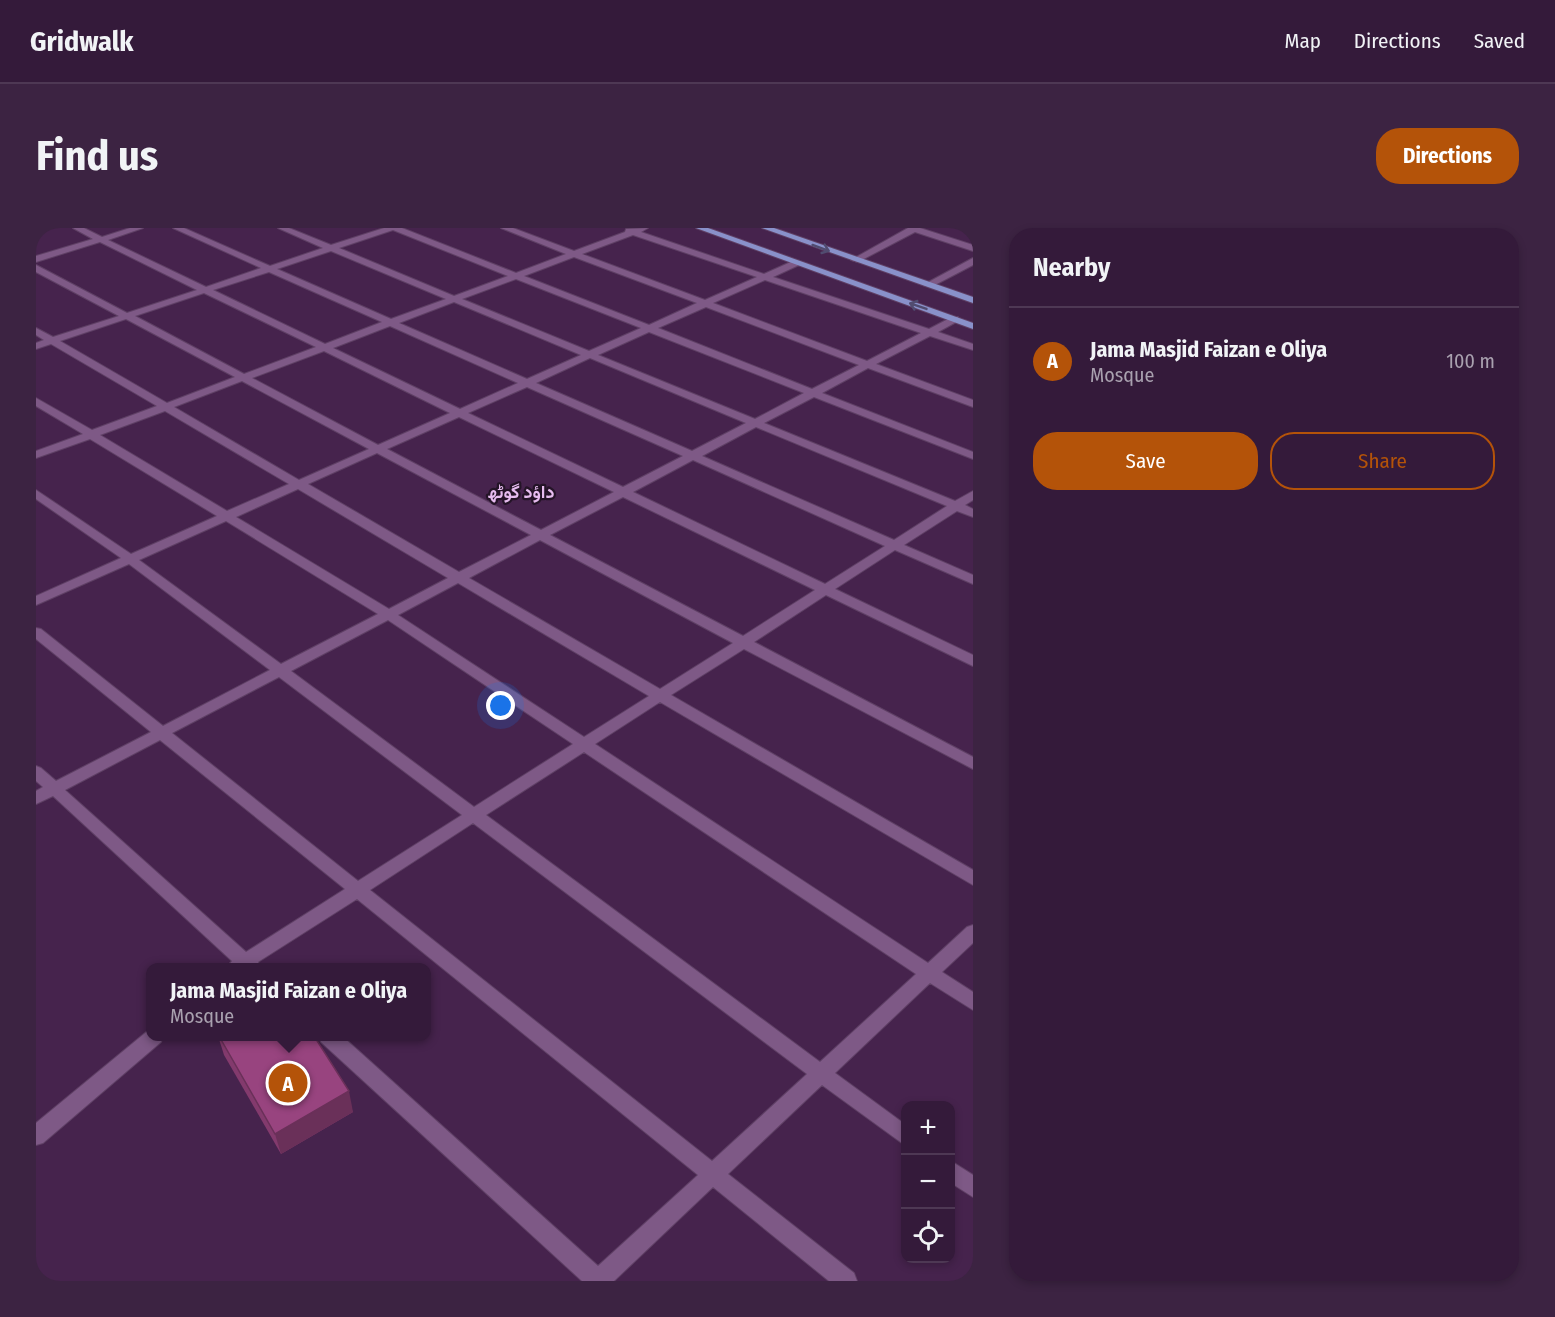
<!DOCTYPE html>
<html lang="en">
<head>
<meta charset="utf-8">
<style>
  body { margin:0; font-family:"Fira Sans Condensed",Vazirmatn,sans-serif; background:#3c2342; color:#f1f3f6 }
  .controls { position:absolute; right:18px; bottom:18px; display:grid; overflow:hidden; border-radius:12px; box-shadow:0 3px 9px #0003 }
  .controls button { width:54px; height:54px; display:grid; place-items:center; padding:0; border:0; border-bottom:2px solid #4e3854; background:#341a3a; color:#f1f3f6; font:30px sans-serif }
  .you { position:absolute; left:465px; top:478px; width:21px; height:21px; margin:-15px; border:4px solid #fff; border-radius:50%; background:#1a73e8; box-shadow:0 0 0 9px #1a73e833 }
  .badge { display:grid; place-items:center; width:39px; height:39px; border-radius:50%; background:#b45309; color:#fff; font-size:20px; font-weight:700 }
  .pin { position:absolute; translate:-50% -50%; border:3px solid #fff; box-shadow:0 2px 6px #0006 }
  .popup { position:absolute; left:110px; top:735px; width:285px; height:78px; box-sizing:border-box; display:grid; place-content:center; border-radius:12px; background:#341a3a; filter:drop-shadow(0 2px 4px #0005); font-size:20px; white-space:nowrap; color:#a9a1af }
  .popup b { font-size:22px; color:#f1f3f6 }
  .popup::after { content:''; position:absolute; left:50%; top:100%; margin-left:-12px; border:12px solid transparent; border-top-color:#341a3a }
  .list { margin:0; padding:0; list-style:none }
  h2 { display:flex; justify-content:space-between; align-items:center; height:78px; margin:0; padding:0 24px; font-size:26px }
  h2 small { font-size:20px; font-weight:400; color:#a9a1af }
  .list li { display:grid; grid-template-columns:39px 1fr auto; gap:18px; align-items:center; box-sizing:border-box; height:108px; padding:0 24px; border-top:2px solid #4e3854 }
  .list b { display:block; font-size:22px; white-space:nowrap }
  .list p { margin:0; font-size:20px; white-space:nowrap; color:#a9a1af }
  .list em { font-size:20px; font-style:normal; color:#a9a1af }
  .actions { display:flex; gap:12px; padding:18px 24px }
  .actions a { flex:1; padding:14px 0; border:2px solid #b45309; border-radius:24px; text-align:center; font-size:21px; color:#b45309 }
  .actions .main { background:#b45309; color:#fff }
  .icon { flex:none; width:33px; height:33px; fill:none; stroke:currentColor; stroke-width:2; stroke-linecap:round; stroke-linejoin:round }
  .map { position:relative; flex:none; width:937px; height:1053px; overflow:hidden; border-radius:24px }
  header { display:flex; align-items:center; gap:36px; box-sizing:border-box; height:84px; padding:0 30px; background:#341a3a; border-bottom:2px solid #4e3854 }
  header strong { font-size:28px }
  nav { display:flex; gap:33px; margin-inline-start:auto; font-size:21px }
  .intro { display:flex; align-items:center; justify-content:space-between; box-sizing:border-box; height:144px; padding:0 36px }
  h1 { margin:0; font-size:42px }
  .button { padding:15px 27px; border-radius:24px; background:#b45309; color:#fff; font-size:21px; font-weight:700 }
  main { display:flex; gap:36px; padding:0 36px }
  aside { flex:1; background:#341a3a; border-radius:24px; box-shadow:0 3px 9px #0003 }
  .map>svg:first-child { display:block }
  .lines { fill:none; stroke-linecap:round; stroke-linejoin:round }
  .minor-casing { stroke:#5f4065; stroke-width:2 }
  .major-casing { stroke:#5f4065; stroke-width:2 }
  .minor { fill:#7e5986; fill-rule:evenodd }
  .major { fill:#8991ca; fill-rule:evenodd }
  .wall { fill:#833a6d }
  .shaded-wall { fill:#6a3059 }
  .building { fill:#98447f; stroke:#6a3059; stroke-width:1.5 }
  .oneway { stroke:#514c70 }
  .labels { text-anchor:middle; stroke-width:4.5; stroke-linejoin:round; paint-order:stroke }
  .far-district-label { font-size:18px; font-weight:bold; fill:#e6bcef; stroke:#241427 }
</style>
</head>
<body>
<header>
<strong>Gridwalk</strong>
<nav><a>Map</a><a>Directions</a><a>Saved</a></nav>
</header>
<div class="intro"><h1>Find us</h1><a class="button">Directions</a></div>
<main>
<div class="map">
<svg width="937" height="1053" viewBox="0 0 937 1053">
  <rect width="100%" height="100%" fill="#46234d"/>
  <g class="lines">
    <g class="minor-casing">
      <path id="minor" d="M37,0H48L66,9L94,0H107L72,12L170,59L225,40L137,0H148L234,38L287,20L242,0H253L295,17L348,0H366L480,45L530,26L465,0H477L538,23L589,4L590,1L612,0L605,4L728,46L757,33H763V37L737,49L893,101L916,89H922V93L902,104L937,116V122L894,108L840,136L937,172V179L832,140L786,165L937,224V231L778,169L728,195L919,273L937,263V272L929,277L937,281V289L921,283L868,317L937,347V356L859,322L799,361L937,427V438L790,367L718,414L937,529V541L708,421L635,467L937,642V657L624,474L559,516L892,735L931,699L937,697V715L906,744L937,764V782L894,755L799,845L870,897V918L786,857L692,946L818,1045L821,1053H793L677,959L578,1053H546L285,814L283,808H306L562,1038L662,947L321,671L222,734L225,740H190L196,733L17,568L0,576V563L7,559L0,553V538L5,540L20,553L115,504L0,411V400L5,401L127,498L234,442L93,336L0,377V368L85,330L0,271V262L95,326L181,288L54,211L0,230V223L47,206L0,178V170L56,202L121,178L15,116L0,121V115L8,112L0,107V100L17,109L83,88L0,44V37L91,85L161,62L64,14L0,34V28L57,11ZM357,2L472,48L418,68L303,20ZM597,7L721,49L669,72L546,26ZM295,23L410,71L355,91L241,41ZM538,29L661,75L613,97L488,48ZM233,44L346,94L289,116L177,62ZM480,51L605,100L553,123L426,71ZM729,52L885,105L831,133L677,75ZM168,65L280,119L208,146L99,88ZM418,74L545,127L491,151L363,95ZM670,79L823,137L776,161L622,100ZM90,91L199,149L131,175L24,113ZM354,98L482,155L424,181L297,120ZM613,104L768,165L719,191L562,127ZM288,123L414,185L342,217L216,150ZM554,130L710,195L656,223L500,155ZM206,153L333,221L263,252L138,179ZM491,159L647,228L587,259L432,185ZM129,183L253,256L191,283L64,207ZM423,189L578,264L505,302L351,221ZM720,199L911,278L858,312L666,228ZM341,225L495,307L423,344L272,256ZM657,232L849,318L789,356L597,264ZM262,261L412,350L353,381L200,289ZM587,269L779,362L707,408L514,307ZM190,293L342,386L245,436L103,332ZM504,312L697,415L624,461L433,350ZM422,355L613,468L548,509L362,387ZM352,392L537,516L438,579L255,443ZM243,449L426,587L322,653L136,505ZM124,512L309,661L210,724L29,562ZM548,524L880,746L784,834L450,587ZM437,595L771,846L676,933L334,662Z
        M872,0H884L937,17V23L879,4L822,34L815,32Z
        M937,30V37L895,59L887,57Z
        M114,801V808H127L125,814L7,915L0,917V895Z
        M915,933L937,947V969L915,955Z"/>
    </g>
    <g class="major-casing">
      <path id="major" d="M660,0H672L937,95V101Z
        M726,0H738L937,69V75Z"/>
    </g>
    <use href="#minor" class="minor"/>
    <use href="#major" class="major"/>
  </g>
  <path class="wall" d="M182,808H278L317,884L245,926L188,827Z"/>
  <path class="shaded-wall" d="M313,863L317,884L245,926L239,906Z"/>
  <path class="building" d="M183,808H278L313,863L239,906Z"/>
  <defs><path id="oneway-shaft" d="M-6 0H5M1.5-3L5.5 0L1.5 3" fill="none" stroke-width="1.6" stroke-linecap="round" stroke-linejoin="round" transform="scale(1.5)"/></defs>
  <g class="oneway">
    <use href="#oneway-shaft" transform="translate(785 20) rotate(20)"/>
    <use href="#oneway-shaft" transform="translate(882 78) rotate(-161)"/>
  </g>
  <g class="labels">
    <g class="far-district-label">
      <text x="485" y="270">داؤد گوٹھ</text>
    </g>
  </g>
</svg>
<div class="controls">
<button>+</button>
<button>−</button>
<button><svg class="icon" aria-label="locate" viewBox="0 0 24 24"><circle cx="12" cy="12" r="6"/><path d="M12 2v4M12 18v4M2 12h4M18 12h4"/></svg></button>
</div>
<div class="you"></div>
<div class="pin badge" style="left:252px;top:855px">A</div>
<div class="popup"><b>Jama Masjid Faizan e Oliya</b>Mosque</div>
</div>
<aside>
<h2>Nearby<small></small></h2>
<ul class="list">
<li><span class="badge">A</span><div><b>Jama Masjid Faizan e Oliya</b><p>Mosque</p></div><em>100 m</em></li>
</ul>
<div class="actions"><a class="main">Save</a><a>Share</a></div>
</aside>
</main>
</body>
</html>
